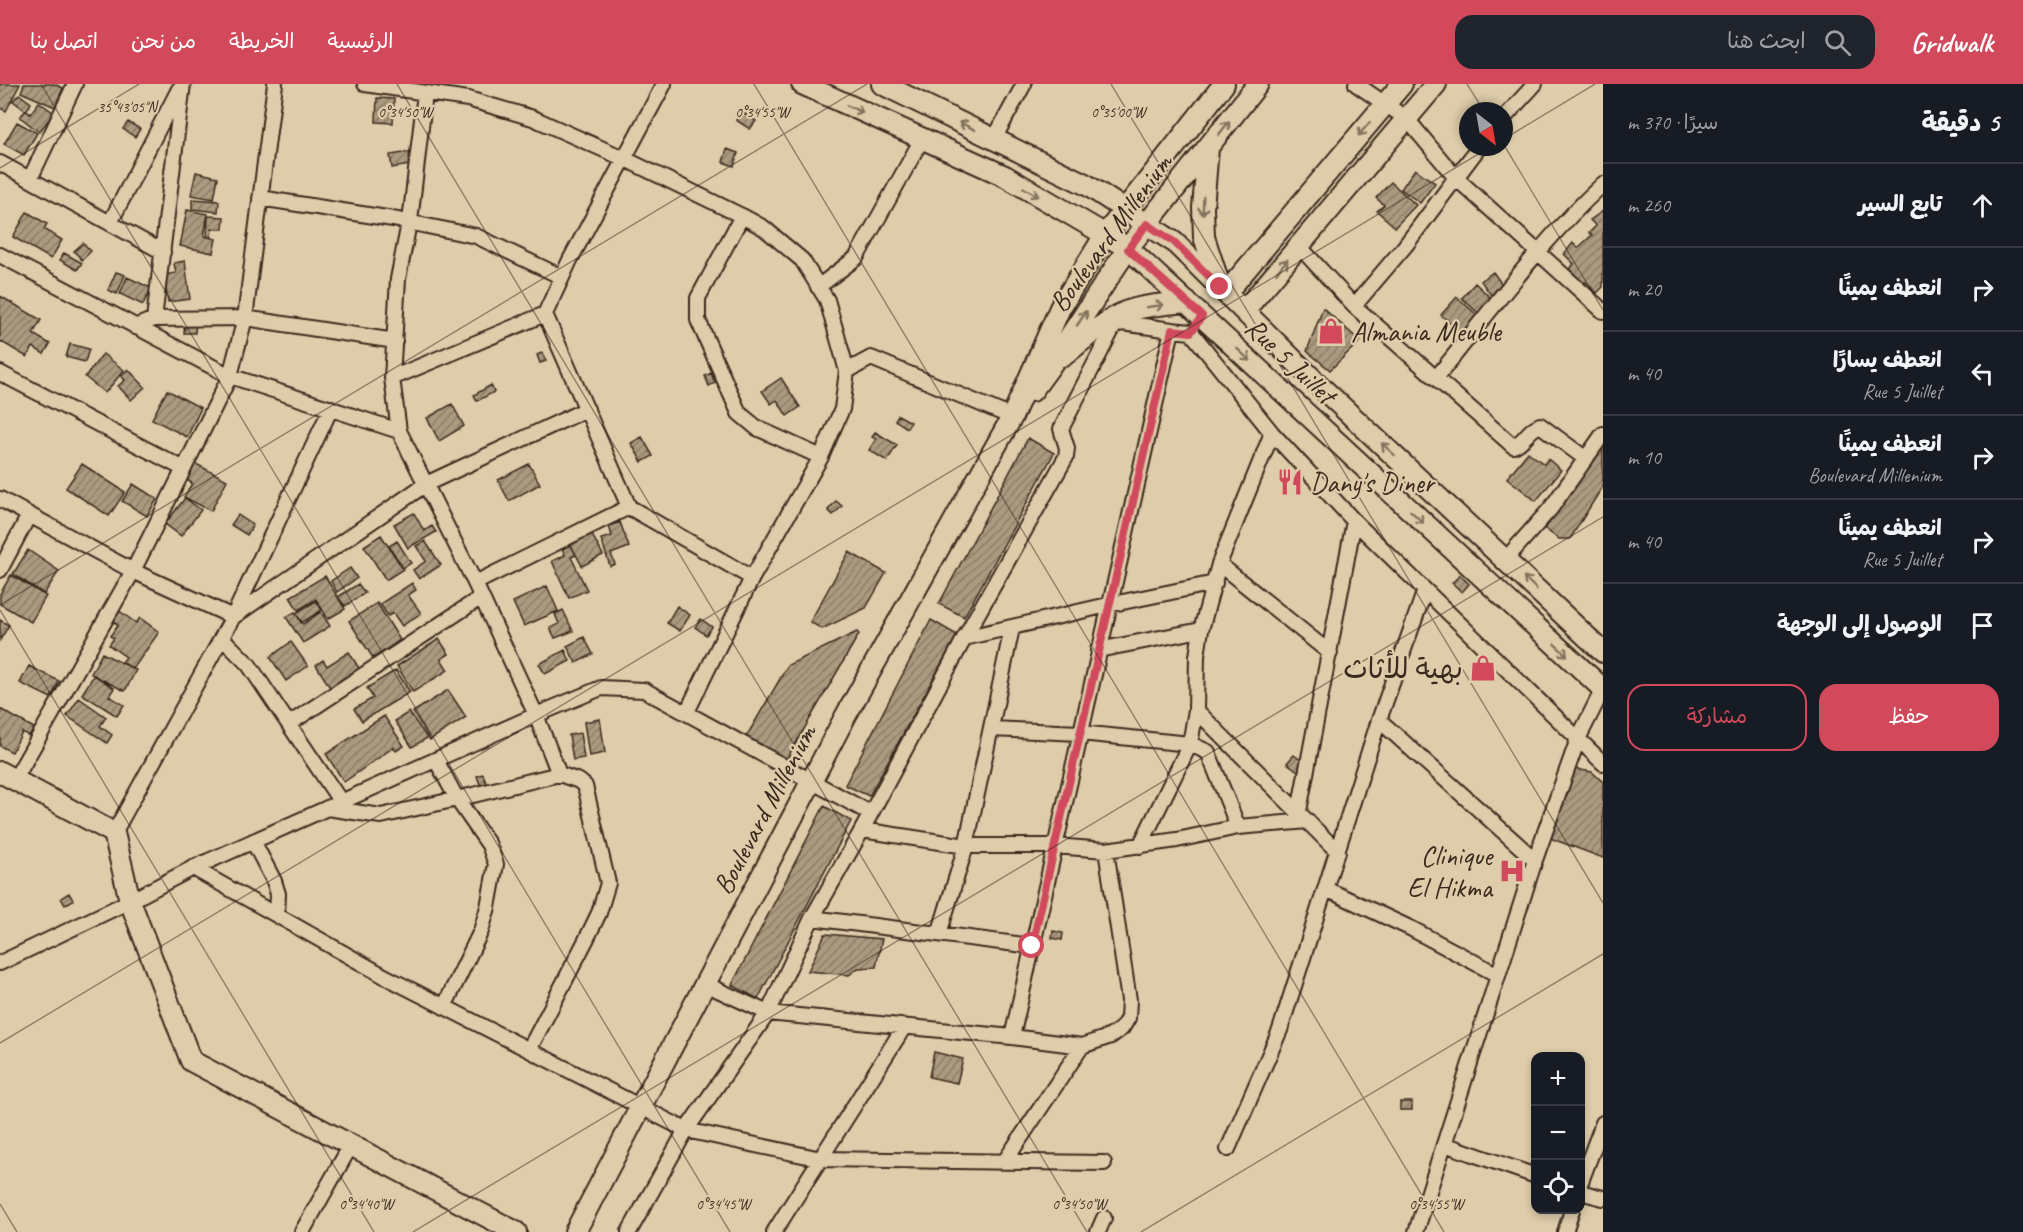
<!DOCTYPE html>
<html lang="ar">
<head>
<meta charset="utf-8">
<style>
  body { margin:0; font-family:Caveat,"Playpen Sans Arabic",sans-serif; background:#20242c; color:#f1f3f6; direction:rtl }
  .controls { position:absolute; right:18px; bottom:18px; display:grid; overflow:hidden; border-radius:12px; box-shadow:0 3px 9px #0003 }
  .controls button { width:54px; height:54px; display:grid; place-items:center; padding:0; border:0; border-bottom:2px solid #363941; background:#171b24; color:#f1f3f6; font:30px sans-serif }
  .compass { position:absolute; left:1459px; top:18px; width:54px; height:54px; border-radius:50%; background:#171b24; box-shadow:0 3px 9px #0003; rotate:149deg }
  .stop { position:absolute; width:18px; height:18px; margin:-14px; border:4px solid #d1495b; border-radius:50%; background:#fff }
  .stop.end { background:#d1495b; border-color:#fff; box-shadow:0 2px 6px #0008 }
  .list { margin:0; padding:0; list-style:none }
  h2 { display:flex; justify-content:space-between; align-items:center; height:78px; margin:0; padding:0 24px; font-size:26px }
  h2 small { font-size:20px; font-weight:400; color:#9ea1a6 }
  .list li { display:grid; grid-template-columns:39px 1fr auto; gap:18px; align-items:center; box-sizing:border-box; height:84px; padding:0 24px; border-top:2px solid #363941 }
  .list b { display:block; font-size:22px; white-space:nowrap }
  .list p { margin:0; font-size:20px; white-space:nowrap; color:#9ea1a6 }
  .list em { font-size:20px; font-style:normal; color:#9ea1a6 }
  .actions { display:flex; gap:12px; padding:18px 24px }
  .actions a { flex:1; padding:14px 0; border:2px solid #d1495b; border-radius:18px; text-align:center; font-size:21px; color:#d1495b }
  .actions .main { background:#d1495b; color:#fff }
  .icon { flex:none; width:33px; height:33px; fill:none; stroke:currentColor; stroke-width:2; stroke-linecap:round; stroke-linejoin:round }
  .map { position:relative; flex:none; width:1603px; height:1148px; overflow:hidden; direction:ltr }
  header { display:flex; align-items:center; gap:36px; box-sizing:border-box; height:84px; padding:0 30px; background:#d1495b; color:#fff }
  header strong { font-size:28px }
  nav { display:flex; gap:33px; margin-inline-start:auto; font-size:21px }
  .search { width:420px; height:54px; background:#20242c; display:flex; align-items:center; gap:15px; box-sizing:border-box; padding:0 21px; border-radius:18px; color:#9ea1a6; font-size:22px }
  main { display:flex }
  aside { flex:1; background:#171b24 }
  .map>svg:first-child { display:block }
  .building { fill:url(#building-hatch); stroke:#3b2a1e; stroke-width:1.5 }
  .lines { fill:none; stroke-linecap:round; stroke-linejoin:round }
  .street-casing { stroke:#3b2a1e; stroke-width:18 }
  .secondary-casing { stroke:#3b2a1e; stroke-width:24 }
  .street { stroke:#deccaa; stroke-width:14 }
  .secondary { stroke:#deccaa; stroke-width:20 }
  .oneway { stroke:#84735d }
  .route { stroke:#d1495b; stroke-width:8 }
  .ticks { fill:none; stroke:#3b2a1e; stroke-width:1.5; stroke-opacity:0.45 }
  .labels { text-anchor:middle; stroke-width:4.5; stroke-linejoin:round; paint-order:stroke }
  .street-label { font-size:28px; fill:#3b2a1e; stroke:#deccaa }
  .poi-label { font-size:28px; fill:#3b2a1e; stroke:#deccaa; text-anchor:start }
  .ticks-label { font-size:15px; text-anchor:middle; fill:#3b2a1e; stroke:#deccaa; stroke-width:4.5; stroke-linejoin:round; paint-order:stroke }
</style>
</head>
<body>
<header>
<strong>Gridwalk</strong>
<div class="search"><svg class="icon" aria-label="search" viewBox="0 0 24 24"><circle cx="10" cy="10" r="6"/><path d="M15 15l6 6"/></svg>ابحث هنا</div>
<nav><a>الرئيسية</a><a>الخريطة</a><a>من نحن</a><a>اتصل بنا</a></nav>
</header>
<main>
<aside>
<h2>5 دقيقة<small>سيرًا · 370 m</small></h2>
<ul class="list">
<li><svg class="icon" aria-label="ahead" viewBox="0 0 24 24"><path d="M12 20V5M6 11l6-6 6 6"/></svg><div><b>تابع السير</b></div><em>260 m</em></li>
<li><svg class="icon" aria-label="right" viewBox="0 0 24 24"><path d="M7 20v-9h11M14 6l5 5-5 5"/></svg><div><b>انعطف يمينًا</b></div><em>20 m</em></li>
<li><svg class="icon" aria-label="left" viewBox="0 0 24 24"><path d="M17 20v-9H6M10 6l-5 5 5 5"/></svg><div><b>انعطف يسارًا</b><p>Rue 5 Juillet</p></div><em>40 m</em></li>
<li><svg class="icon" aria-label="right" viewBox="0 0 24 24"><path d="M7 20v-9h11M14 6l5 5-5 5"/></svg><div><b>انعطف يمينًا</b><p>Boulevard Millenium</p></div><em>10 m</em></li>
<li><svg class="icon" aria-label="right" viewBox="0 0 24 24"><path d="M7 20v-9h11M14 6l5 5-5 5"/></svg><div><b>انعطف يمينًا</b><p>Rue 5 Juillet</p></div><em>40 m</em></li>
<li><svg class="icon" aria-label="arrive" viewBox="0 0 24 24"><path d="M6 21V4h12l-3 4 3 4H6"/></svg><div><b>الوصول إلى الوجهة</b></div></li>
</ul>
<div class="actions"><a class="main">حفظ</a><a>مشاركة</a></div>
</aside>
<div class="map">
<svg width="1603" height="1148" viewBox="0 0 1603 1148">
  <defs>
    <pattern id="building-hatch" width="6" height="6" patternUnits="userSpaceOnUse" patternTransform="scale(1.5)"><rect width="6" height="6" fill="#ab9a7f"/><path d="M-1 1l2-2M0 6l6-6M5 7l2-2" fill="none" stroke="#8c7e67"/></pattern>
  </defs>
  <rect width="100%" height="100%" fill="#deccaa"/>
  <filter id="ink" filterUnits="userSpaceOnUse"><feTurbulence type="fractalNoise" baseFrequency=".0167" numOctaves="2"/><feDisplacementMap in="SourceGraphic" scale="12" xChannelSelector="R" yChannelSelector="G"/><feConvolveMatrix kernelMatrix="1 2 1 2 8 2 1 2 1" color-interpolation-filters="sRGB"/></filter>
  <g filter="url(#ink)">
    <path class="building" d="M0,0H20L6,27L0,24Z
      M24,0H54L63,4L55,23L21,8Z
      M19,10L31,19L26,27L13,17Z
      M377,14L394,15L393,39L376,38Z
      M39,18L54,29L39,48L20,33L26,26L30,30Z
      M742,28L756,37L750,45L736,36Z
      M17,38L37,49L24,71L4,60Z
      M128,38L140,45L135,53L123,45Z
      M727,65L738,69L734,82L723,78Z
      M409,68L411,81L392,84L390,71Z
      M1415,85L1435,99L1420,119L1401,105Z
      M196,88L218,93L214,115L191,111Z
      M1391,98L1416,121L1395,143L1377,127L1384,121L1376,114Z
      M192,115L219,117L218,128L192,125Z
      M187,126L208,130L204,152L216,155L213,169L180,162Z
      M1603,127V203L1597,209L1586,198L1583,200L1569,185L1574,180L1564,170L1573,159L1578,164L1592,151L1589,149L1596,142L1590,136Z
      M27,128L47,140L44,145L62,156L51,175L13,153Z
      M208,132L224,133L223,145H212L211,153H207Z
      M83,159L91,167L82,176L74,167Z
      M64,169L82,179L77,186L60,176Z
      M185,177L190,215L168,218L164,191L176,189L174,179Z
      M116,188L125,191L117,210L108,206Z
      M1493,188L1503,202L1491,211L1481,197Z
      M127,193L151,204L143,221L120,210Z
      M1475,199L1492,215L1479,230L1462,214Z
      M0,212L41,236L33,250L50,260L44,270L33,263L27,273L0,257Z
      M1457,213L1478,232L1462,250L1441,231Z
      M1323,224L1360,257L1330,286L1307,267Z
      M185,237H196L195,249H184Z
      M70,260L89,265L85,278L66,273Z
      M542,269L546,277L540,279L537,271Z
      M103,270L124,286L105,309L85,293Z
      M128,285L145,303L131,316L118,302L125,296L121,292Z
      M711,289L715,299L709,302L705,292Z
      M781,294L800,323L787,332L777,316L771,320L762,307Z
      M491,301L494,308L477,317L474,311Z
      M167,306L201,324L187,353L152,335Z
      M452,320L464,342L439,357L427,334Z
      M898,331L911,338L907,344L895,336Z
      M875,348L897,361L887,377L869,366L876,355L872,353Z
      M642,353L653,372L642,378L631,359Z
      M1603,353V402L1570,455H1559L1545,445Z
      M1028,354L1054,369L964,533L939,520Z
      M1528,368L1544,380L1548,375L1561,386L1536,417L1507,394Z
      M194,379L227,396L211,427L184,413L192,399L185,395Z
      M82,380L125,408L109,432L66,404Z
      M529,380L540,400L509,417L498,396Z
      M133,400L157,415L147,432L122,417Z
      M185,414L201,426L181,452L165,440Z
      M836,417L842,422L833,431L828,426Z
      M414,429L424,447L432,442L436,448L408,464L394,440Z
      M238,431L253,441L247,451L231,441Z
      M620,438L629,463L611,470L615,480L610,482L601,455L612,452L609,442Z
      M591,449L603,471L582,482L571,461Z
      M381,451L403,485L386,496L364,462Z
      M397,457L411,479L403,484L389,462Z
      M425,457L441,481L419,495L413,486L426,477L416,462Z
      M570,460L576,471L571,473L587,506L569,514L552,477L565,471L562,464Z
      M28,466L59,487L44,510L13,490Z
      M849,468L886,489L866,524L822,545L810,538Z
      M350,484L357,494L337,508L331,497Z
      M11,491L46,512L31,538L0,520V510Z
      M1460,491L1469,500L1462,508L1452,499Z
      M325,492L345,525L328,535L316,515L298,526L290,513Z
      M412,499L416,506L408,511L421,529L402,542L393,529L388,532L380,520Z
      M358,500L365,509L345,522L338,513Z
      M547,502L558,527L524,542L513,518Z
      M316,517L322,526L301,539L296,529Z
      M377,519L400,556L373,574L349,537Z
      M677,522L690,531L680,547L667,539Z
      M118,526L136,539L140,534L159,548L133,585L122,578L126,573L109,561L114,554L110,552L118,541L111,536Z
      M563,526L573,547L555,554L550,544L559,540L555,530Z
      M295,528L303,540L321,528L330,542L303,559L286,533Z
      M701,535L712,543L706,551L695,543Z
      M0,536L9,541L0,556Z
      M931,536L957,551L869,712L845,701Z
      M857,548L859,550L785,678L745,655L788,581Z
      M584,553L593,570L576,579L567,562Z
      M439,555L449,570L441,575L448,586L413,608L397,582Z
      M291,558L308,582L286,597L270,573Z
      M565,566L570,577L545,590L539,580Z
      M349,568L360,586L331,605L316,581L323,576L327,582Z
      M102,569L136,586L125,607L91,590Z
      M29,582L59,597L51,614L20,599Z
      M396,586L410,608L362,637L354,625L373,614L367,604Z
      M94,591L114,604L109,612L124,621L117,632L82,610Z
      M448,606L466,633L430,656L413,628Z
      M79,614L106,633L100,642L112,651L107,659L67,632Z
      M0,625L34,644L29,652L22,648L12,668L0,662Z
      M409,628L427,654L412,663L395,637Z
      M384,632L404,662L396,667L394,663L344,698L326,670Z
      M600,635L605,669L589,672L584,638Z
      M580,649L584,674L573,676L569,651Z
      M1294,671L1309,682L1303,691L1287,679Z
      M1575,685L1592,688L1603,698V774L1550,754Z
      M483,690L487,701L481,703L477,692Z
      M824,722L851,737L758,915L732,901Z
      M69,809L73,816L65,821L61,814Z
      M1053,847L1063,849L1062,856L1052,854Z
      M825,850L882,855L876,883L858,884L849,891L808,887Z
      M934,968L963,975L957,999L929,993Z
      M1400,1018H1412V1026H1400Z"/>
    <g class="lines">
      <g class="street-casing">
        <path id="street" d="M365,0L468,15L533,34L625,75L742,132L764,144L802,176L827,216L847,287L842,325L821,373L752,494L687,628
          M1356,0L1407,35L1456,94L1603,227
          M425,9L411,129L398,195L392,294L399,347L475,499L536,631L559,690L579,697L585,702L608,799L599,829L586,856L529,966
          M1504,34L1535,0
          M994,55L1024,0
          M0,79L163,168
          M30,95L75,0
          M260,114L393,135L476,152L562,193
          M742,132L698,214V236L739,329L757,344L821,373
          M110,139L179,5
          M1299,162L1354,222L1513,362C1524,359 1528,345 1540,341L1586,375
          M0,171L230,292L399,347
          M818,203L856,174L922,55
          M1354,222L1405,162L1479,63
          M545,230L629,423L752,494
          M154,235L245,234L395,257
          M135,243L154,235L183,0
          M1172,246L1191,248L1272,349L1354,437L1603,679
          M847,287L871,274L1012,333
          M0,289L184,385
          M392,294L545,230L570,176L664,0
          M1436,294C1490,228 1540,158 1603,100
          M0,415L133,487L233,533L426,400L587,325
          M1505,476L1551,424L1603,350
          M1219,480L1330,569
          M0,486L29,431
          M475,499L629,423
          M222,554L249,581L341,718
          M964,554L1108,521L1215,499
          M1098,566L1201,546
          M1196,626L1338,768
          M1379,636L1535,776
          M289,640L480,514
          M991,645L1080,649L1190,660L1208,668L1238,743
          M15,695L133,487L230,292L245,234L275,0
          M327,724L381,732L457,715L436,676
          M1299,727L1354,437
          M862,746L966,762H1054L1106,766L1177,756L1238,743L1308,737
          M114,749L233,533L331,324
          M253,757L274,797L278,810L277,831
          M1140,762L1190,660L1196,626L1197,572L1201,546L1219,480L1272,349
          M193,784L386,893L686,1046L821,1075L1104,1079
          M1326,805L1412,845L1498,891
          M812,834L1032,862
          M939,850L966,762L1012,544
          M0,879L130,817L193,784L536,631L601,604L644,606L870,729
          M705,900L768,929L1012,953L1082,962L1111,952L1122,944L1128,934L1129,916L1106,766
          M444,923L481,847L488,823L496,780L489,761L457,715L559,690
          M1444,1060L1536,1092
          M1228,1065L1280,946L1379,636L1425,506
          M1005,1077L1082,962
          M1580,1100L1603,1039
          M1580,1108L1603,1114
          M302,1148L351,1061
          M629,1148L686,1046L768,929L812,834L862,746L972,540L1066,373L1067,364L1061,345L1114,242L1122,239L1172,246L1012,953
          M774,1148L904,943
          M1098,1148L1104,1134
          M1416,1148L1535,776L1578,655L1603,605
          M1565,1148L1572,1126"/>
      </g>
      <g class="secondary-casing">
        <path id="secondary" d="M802,0L1005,92L1128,164L1603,605
          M882,0L1087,101L1174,158L1323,305L1603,568
          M1208,64L1203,124L1204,153L1218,196
          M1226,209L1402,0
          M1244,227L1436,0
          M1063,272C1082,257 1103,238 1125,228C1144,221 1167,220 1187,218
          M1032,307L1051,281L1128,164L1258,0
          M0,688L114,749L130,817L191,977L516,1148
          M575,1148L845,633L1012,333L1060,224L1105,151L1224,0"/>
      </g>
      <use href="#street" class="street"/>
      <use href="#secondary" class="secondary"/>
    </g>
    <defs><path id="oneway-shaft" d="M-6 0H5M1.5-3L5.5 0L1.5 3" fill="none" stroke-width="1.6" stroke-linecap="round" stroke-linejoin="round" transform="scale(1.5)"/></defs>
    <g class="oneway">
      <use href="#oneway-shaft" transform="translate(855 25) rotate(24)"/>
      <use href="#oneway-shaft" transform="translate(967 42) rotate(-154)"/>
      <use href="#oneway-shaft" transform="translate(1224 44) rotate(-52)"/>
      <use href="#oneway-shaft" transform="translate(1364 45) rotate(130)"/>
      <use href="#oneway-shaft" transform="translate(1031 108) rotate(30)"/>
      <use href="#oneway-shaft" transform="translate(1203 122) rotate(92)"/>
      <use href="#oneway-shaft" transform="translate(1282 182) rotate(-50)"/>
      <use href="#oneway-shaft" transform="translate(1155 222) rotate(-8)"/>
      <use href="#oneway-shaft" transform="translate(1082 234) rotate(-56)"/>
      <use href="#oneway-shaft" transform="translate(1244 271) rotate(43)"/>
      <use href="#oneway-shaft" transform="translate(1388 365) rotate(-137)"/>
      <use href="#oneway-shaft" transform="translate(1417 433) rotate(43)"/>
      <use href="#oneway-shaft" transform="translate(1530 499) rotate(-137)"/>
      <use href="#oneway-shaft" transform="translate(1561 566) rotate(43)"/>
    </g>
  </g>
  <g class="lines" filter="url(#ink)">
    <path class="route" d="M1032,862L1172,246L1191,248L1202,232L1128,165L1147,140L1174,158L1220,203"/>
  </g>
  <path class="ticks" d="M41,0L730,1148M397,0L1087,1148M754,0L1444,1148M1111,0L1603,819M1467,0L1484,27M1504,55L1595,0M1504,61L1603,226M0,84L139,0M0,521L867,0M0,526L374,1148M0,959L1490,63M0,1120L17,1148M413,1148L1603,433M1141,1148L1603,870"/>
  <defs>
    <g id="shop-bare" transform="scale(2.07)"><path d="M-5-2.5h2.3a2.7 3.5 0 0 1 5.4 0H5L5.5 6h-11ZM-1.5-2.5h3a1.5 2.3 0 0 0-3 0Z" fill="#d1495b" stroke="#deccaa" stroke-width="2.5" paint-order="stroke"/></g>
    <g id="restaurant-bare" transform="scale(2.07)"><path d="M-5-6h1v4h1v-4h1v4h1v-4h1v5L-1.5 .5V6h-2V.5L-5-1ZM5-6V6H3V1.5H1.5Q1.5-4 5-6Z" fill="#d1495b" stroke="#deccaa" stroke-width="2.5" paint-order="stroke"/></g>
    <g id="hospital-bare" transform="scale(2.07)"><path d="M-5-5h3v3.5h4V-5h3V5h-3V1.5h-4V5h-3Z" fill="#d1495b" stroke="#deccaa" stroke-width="2.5" paint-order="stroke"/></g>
  </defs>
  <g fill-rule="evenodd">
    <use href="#shop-bare" x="1331" y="247"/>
    <use href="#restaurant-bare" x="1290" y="398"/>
    <use href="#shop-bare" x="1483" y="584"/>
    <use href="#hospital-bare" x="1512" y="787"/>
  </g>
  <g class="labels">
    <g class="street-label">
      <text transform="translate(1110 148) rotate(-54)" y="10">Boulevard Millenium</text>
      <text transform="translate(1291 276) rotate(43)" y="10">Rue 5 Juillet</text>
      <text transform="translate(764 725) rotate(-62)" y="10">Boulevard Millenium</text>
    </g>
    <g class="poi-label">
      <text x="1351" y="257">Almania Meuble</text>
      <text x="1310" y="408">Dany's Diner</text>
      <text x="1463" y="594" text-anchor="end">بهية للأثاث</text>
      <text x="1492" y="781" text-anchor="end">Clinique<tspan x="1492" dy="32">El Hikma</tspan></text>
    </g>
  </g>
  <g class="ticks-label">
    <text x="127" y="28">35°43'05"N</text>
    <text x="405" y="33">0°34'50"W</text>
    <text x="762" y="33">0°34'55"W</text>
    <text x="1118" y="33">0°35'00"W</text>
    <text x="366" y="1125">0°34'40"W</text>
    <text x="723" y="1125">0°34'45"W</text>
    <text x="1079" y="1125">0°34'50"W</text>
    <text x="1436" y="1125">0°34'55"W</text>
  </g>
</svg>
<div class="controls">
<button>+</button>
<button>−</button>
<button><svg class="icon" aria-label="locate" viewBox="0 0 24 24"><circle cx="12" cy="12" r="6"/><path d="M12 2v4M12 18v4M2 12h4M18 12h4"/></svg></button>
</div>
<svg class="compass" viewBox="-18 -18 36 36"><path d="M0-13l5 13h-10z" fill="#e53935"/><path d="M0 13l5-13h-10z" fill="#9ea1a6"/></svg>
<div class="stop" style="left:1032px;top:862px"></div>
<div class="stop end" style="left:1220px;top:203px"></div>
</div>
</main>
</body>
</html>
